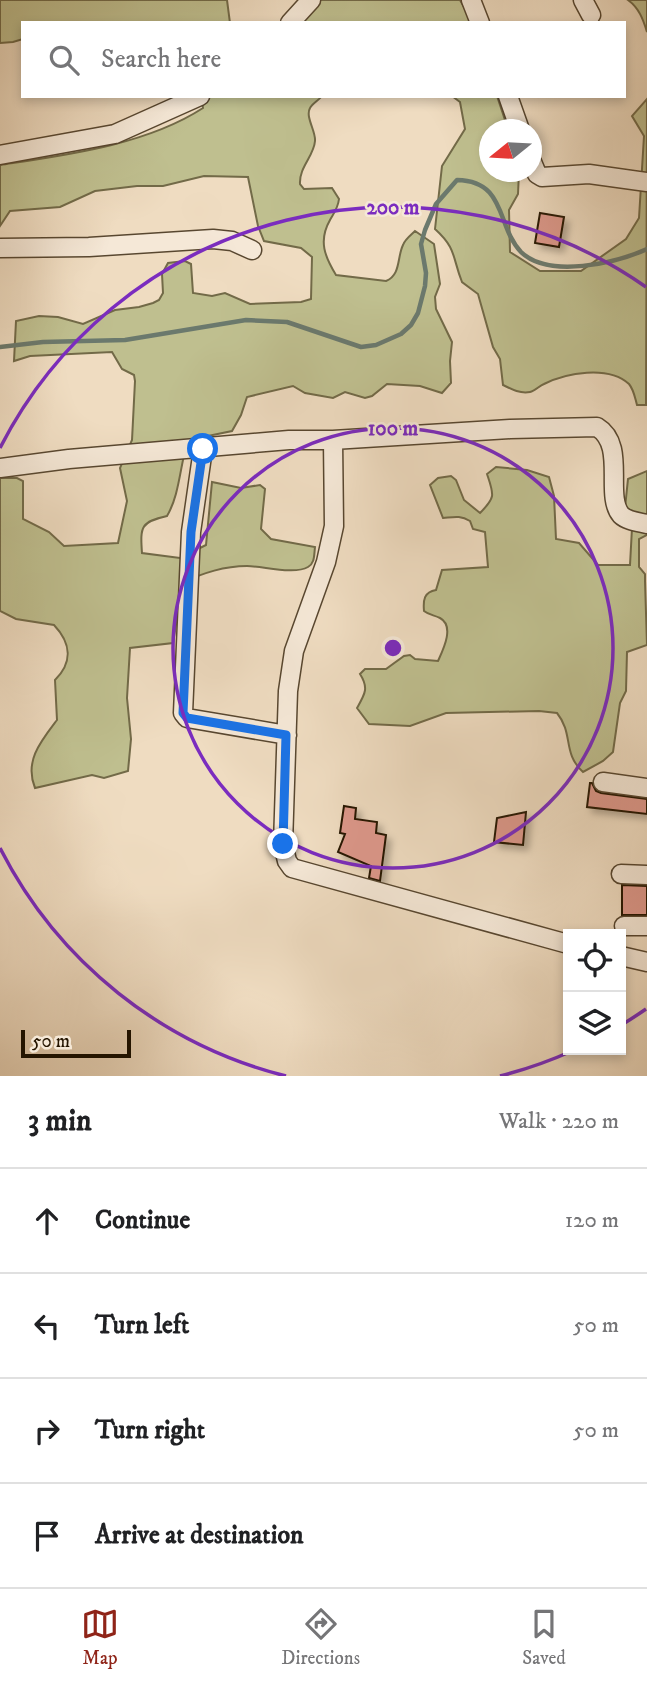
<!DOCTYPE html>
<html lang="en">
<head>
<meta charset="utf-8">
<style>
  body { margin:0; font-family:"IM FELL DW Pica",serif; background:#f2f2f2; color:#202124 }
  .controls { position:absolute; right:21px; bottom:21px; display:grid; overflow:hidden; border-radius:0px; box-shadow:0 4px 10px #0003 }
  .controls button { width:63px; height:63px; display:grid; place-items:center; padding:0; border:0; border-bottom:2px solid #e0e0e0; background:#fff; color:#202124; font:35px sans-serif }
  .compass { position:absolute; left:479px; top:119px; width:63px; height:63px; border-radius:50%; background:#fff; box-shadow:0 4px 10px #0003; rotate:252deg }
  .scale { position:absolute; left:21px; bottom:18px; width:110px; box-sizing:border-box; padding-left:7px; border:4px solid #251500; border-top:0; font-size:19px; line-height:24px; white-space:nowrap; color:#251500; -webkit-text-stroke:5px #f5e8d7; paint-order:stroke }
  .stop { position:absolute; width:21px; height:21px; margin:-16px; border:5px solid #1a73e8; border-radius:50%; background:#fff }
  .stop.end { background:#1a73e8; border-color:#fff; box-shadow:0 2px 7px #0008 }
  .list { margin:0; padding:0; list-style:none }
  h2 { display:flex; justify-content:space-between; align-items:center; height:91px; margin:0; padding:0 28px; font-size:30px }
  h2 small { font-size:23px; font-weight:400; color:#757577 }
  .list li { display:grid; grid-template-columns:46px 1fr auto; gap:21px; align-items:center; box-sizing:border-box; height:105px; padding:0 28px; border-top:2px solid #e0e0e0 }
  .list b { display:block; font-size:26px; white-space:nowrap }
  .list em { font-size:23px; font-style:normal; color:#757577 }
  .icon { flex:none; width:38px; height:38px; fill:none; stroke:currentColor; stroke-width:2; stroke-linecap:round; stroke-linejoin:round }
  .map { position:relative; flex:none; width:647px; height:1076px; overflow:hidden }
  .search { position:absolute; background:#fff; box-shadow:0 4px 10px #0003; left:21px; right:21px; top:21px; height:77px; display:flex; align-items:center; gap:18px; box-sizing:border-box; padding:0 24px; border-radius:0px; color:#757577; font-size:26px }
  .sheet { height:511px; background:#fff }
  nav { display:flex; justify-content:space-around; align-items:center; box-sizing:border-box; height:98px; border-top:2px solid #e0e0e0; background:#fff; font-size:19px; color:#757577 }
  nav a { display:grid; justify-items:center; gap:4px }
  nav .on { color:#8f2418 }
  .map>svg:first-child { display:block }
  .green { fill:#bfbf8f; stroke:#726a48; stroke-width:2 }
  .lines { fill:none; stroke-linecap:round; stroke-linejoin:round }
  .stream { stroke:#6b796d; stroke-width:4.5 }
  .building { fill:#dd988b; stroke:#251500; stroke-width:2; filter:url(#shadow) }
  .minor-casing { stroke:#584730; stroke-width:21 }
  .minor { stroke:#f5e8d7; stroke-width:18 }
  .route { stroke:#1a73e8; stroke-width:9 }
  .ring { fill:none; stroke:#7b2cbf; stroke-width:3.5 }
  .centre { fill:#7b2cbf; stroke:#f5e8d7; stroke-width:3.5 }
  .ring-label { font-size:21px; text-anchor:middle; font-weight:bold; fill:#7b2cbf; stroke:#f5e8d7; stroke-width:5; stroke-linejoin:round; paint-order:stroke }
</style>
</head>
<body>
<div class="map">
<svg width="647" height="1076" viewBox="0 0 647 1076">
  <defs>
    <filter id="shadow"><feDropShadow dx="5" dy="5" stdDeviation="3.5" flood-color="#0004"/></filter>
  </defs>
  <rect width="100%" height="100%" fill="#efdcc1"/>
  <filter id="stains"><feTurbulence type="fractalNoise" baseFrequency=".00286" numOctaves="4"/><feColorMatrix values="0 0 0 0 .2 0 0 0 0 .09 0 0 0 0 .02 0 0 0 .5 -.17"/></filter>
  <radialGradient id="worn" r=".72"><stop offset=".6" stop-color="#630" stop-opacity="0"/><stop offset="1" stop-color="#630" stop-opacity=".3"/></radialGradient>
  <path class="green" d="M0,0H227L230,23H23V39L13,42L0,43Z
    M318,0H460L473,23H294Z
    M628,0H647V32C643,19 639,8 628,0Z
    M201,96H322C319,100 312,104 310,108C305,117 316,131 315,141C314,156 299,167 300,184L304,189L332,188L339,199C338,208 334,213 330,220C318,241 325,257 336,275L386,281C401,275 397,257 403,245C405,239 411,235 415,231L434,244L440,284L435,297L436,309L452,342L450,361L451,383L442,393L420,386L387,384L372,396L365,398L345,392L333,398L305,393L293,386L247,397L241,415L232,431L188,440C180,464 180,494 167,516C141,522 140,526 142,553L180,558L206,545L212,482L241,488L260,485L265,489L261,529L271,539L315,547C314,555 315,563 308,567C294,575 263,566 247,566C224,566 204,573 183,582L173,643L130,648L127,698L131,739L128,771L104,778L92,775L35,788C24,761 41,741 57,720L55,680C73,662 71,643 54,625L16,619L0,611V478H17L23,481V519L49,532L64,546L118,543L127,501L120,468L132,440L135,381L134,375L122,369L112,352L30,356L14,361L16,321L39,316L58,317L83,324L115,310L139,307L153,303L159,300L163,293L162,274L168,263L185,261L191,264L193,293L212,296L225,293L250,304L301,302L311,299L312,257L301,248L264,241L258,226L248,177L204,176L163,186H137L95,191L60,207L10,211L0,226V165C66,155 146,145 203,108Z
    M452,96H497L508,129L490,130V172H519L518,194L509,210L510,252L540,271H581L626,239L639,218L644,136L632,116L647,99L646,405H637C635,398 634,390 629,384C608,365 566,373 544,384C539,386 535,391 530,392C520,394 511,389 503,385L500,359L493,347L478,294L462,282C452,257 457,249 435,229L442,166L465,129L460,102Z
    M496,467L527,470L549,477L554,496L556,539L579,543L598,565H630L632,528L625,508L628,479L647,471V535L639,539V567L645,574V581L647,645L627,652L626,691L620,703L613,752L603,761L583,772C562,753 574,734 557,713L539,711L446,713L410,726L369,724L357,708C365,694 369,688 360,674L365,669H386L404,656L410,655L415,659L438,661C443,650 455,626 440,618C434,615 429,615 424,611C423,600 424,592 436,590L442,570L488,567L485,532L473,529L470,521C460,515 454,517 443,518L430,485L438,478L451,476L456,480L464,500L480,513C496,497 494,495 487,474Z"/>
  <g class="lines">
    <path class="stream" d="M0,347L43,342L125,340L246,320L287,322L361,347L376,345L401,334L411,325L418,313L425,286L426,273L421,244L425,230L436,204L457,180C507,181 496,226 521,252C549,279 616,263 647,249"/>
  </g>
  <path class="building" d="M540,213L564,217L559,247L535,243Z
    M590,783H592L596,791L601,793L647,799V814L587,807Z
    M344,806L356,808L355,819L377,822L376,833L386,835L380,881L369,878L371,866L338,852L345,834L340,833Z
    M526,812L523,845L494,842L497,818Z
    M622,885L647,886V915H622Z"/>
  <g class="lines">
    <g class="minor-casing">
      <path id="minor" d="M471,0L480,23
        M583,0L591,15
        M290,23L311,0
        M508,96L520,130
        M0,155L115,134L200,96
        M532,162L537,174L542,177L589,174L647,182
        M0,248L89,247L213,239L232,241L252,250
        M333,440L334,526L326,562L294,651L288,691L283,844L287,861L292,868L568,944
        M203,449L191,532L183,713L187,718L287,735
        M0,468L69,459L289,440H333L510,429L597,427C627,445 604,495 621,515C627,521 639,522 647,524
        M603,782L647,788
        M621,874L647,875
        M624,926H647
        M621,956L647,962"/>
    </g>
    <use href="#minor" class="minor"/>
  </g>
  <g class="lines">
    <path class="route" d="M203,449L191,532L183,713L187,718L286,735L283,844"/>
  </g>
  <g class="ring">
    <circle cx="393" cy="648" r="220"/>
    <path d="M646 1009A441 441 0 0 1 623 1024M572 1051A441 441 0 0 1 500 1076M286 1076A441 441 0 0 1 0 848M0 448A441 441 0 0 1 646 287"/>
  </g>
  <circle cx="393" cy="648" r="10" class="centre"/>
  <g class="ring-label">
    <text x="393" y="214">200 m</text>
    <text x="393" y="435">100 m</text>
  </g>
  <rect width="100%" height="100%" filter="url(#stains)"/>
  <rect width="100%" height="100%" fill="url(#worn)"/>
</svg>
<div class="controls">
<button><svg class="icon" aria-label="locate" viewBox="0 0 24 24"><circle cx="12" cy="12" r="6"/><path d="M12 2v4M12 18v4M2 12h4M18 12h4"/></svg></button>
<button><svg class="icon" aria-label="layers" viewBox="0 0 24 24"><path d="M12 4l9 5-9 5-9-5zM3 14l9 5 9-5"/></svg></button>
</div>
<svg class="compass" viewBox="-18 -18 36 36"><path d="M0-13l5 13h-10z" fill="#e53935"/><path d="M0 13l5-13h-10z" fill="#757577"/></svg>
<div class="scale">50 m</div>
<div class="stop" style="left:203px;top:449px"></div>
<div class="stop end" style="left:283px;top:844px"></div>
<div class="search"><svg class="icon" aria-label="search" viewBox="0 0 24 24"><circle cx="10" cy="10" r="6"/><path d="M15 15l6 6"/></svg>Search here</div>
</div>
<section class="sheet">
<h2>3 min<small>Walk · 220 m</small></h2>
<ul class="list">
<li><svg class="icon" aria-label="ahead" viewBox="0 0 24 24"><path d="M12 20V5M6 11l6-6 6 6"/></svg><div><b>Continue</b></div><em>120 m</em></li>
<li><svg class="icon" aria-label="left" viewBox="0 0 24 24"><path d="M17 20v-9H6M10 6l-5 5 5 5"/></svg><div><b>Turn left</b></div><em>50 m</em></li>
<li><svg class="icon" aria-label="right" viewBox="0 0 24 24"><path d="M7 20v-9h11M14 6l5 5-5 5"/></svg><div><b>Turn right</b></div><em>50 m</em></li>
<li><svg class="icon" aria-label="arrive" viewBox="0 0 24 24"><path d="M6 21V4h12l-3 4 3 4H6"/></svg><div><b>Arrive at destination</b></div></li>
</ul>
</section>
<nav>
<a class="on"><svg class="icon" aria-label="map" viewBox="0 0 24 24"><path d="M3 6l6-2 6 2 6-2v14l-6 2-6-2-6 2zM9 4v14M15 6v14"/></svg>Map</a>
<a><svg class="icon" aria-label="directions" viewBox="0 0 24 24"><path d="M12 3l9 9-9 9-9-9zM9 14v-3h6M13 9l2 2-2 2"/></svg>Directions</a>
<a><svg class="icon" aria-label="saved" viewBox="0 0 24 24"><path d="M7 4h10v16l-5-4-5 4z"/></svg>Saved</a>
</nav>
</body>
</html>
